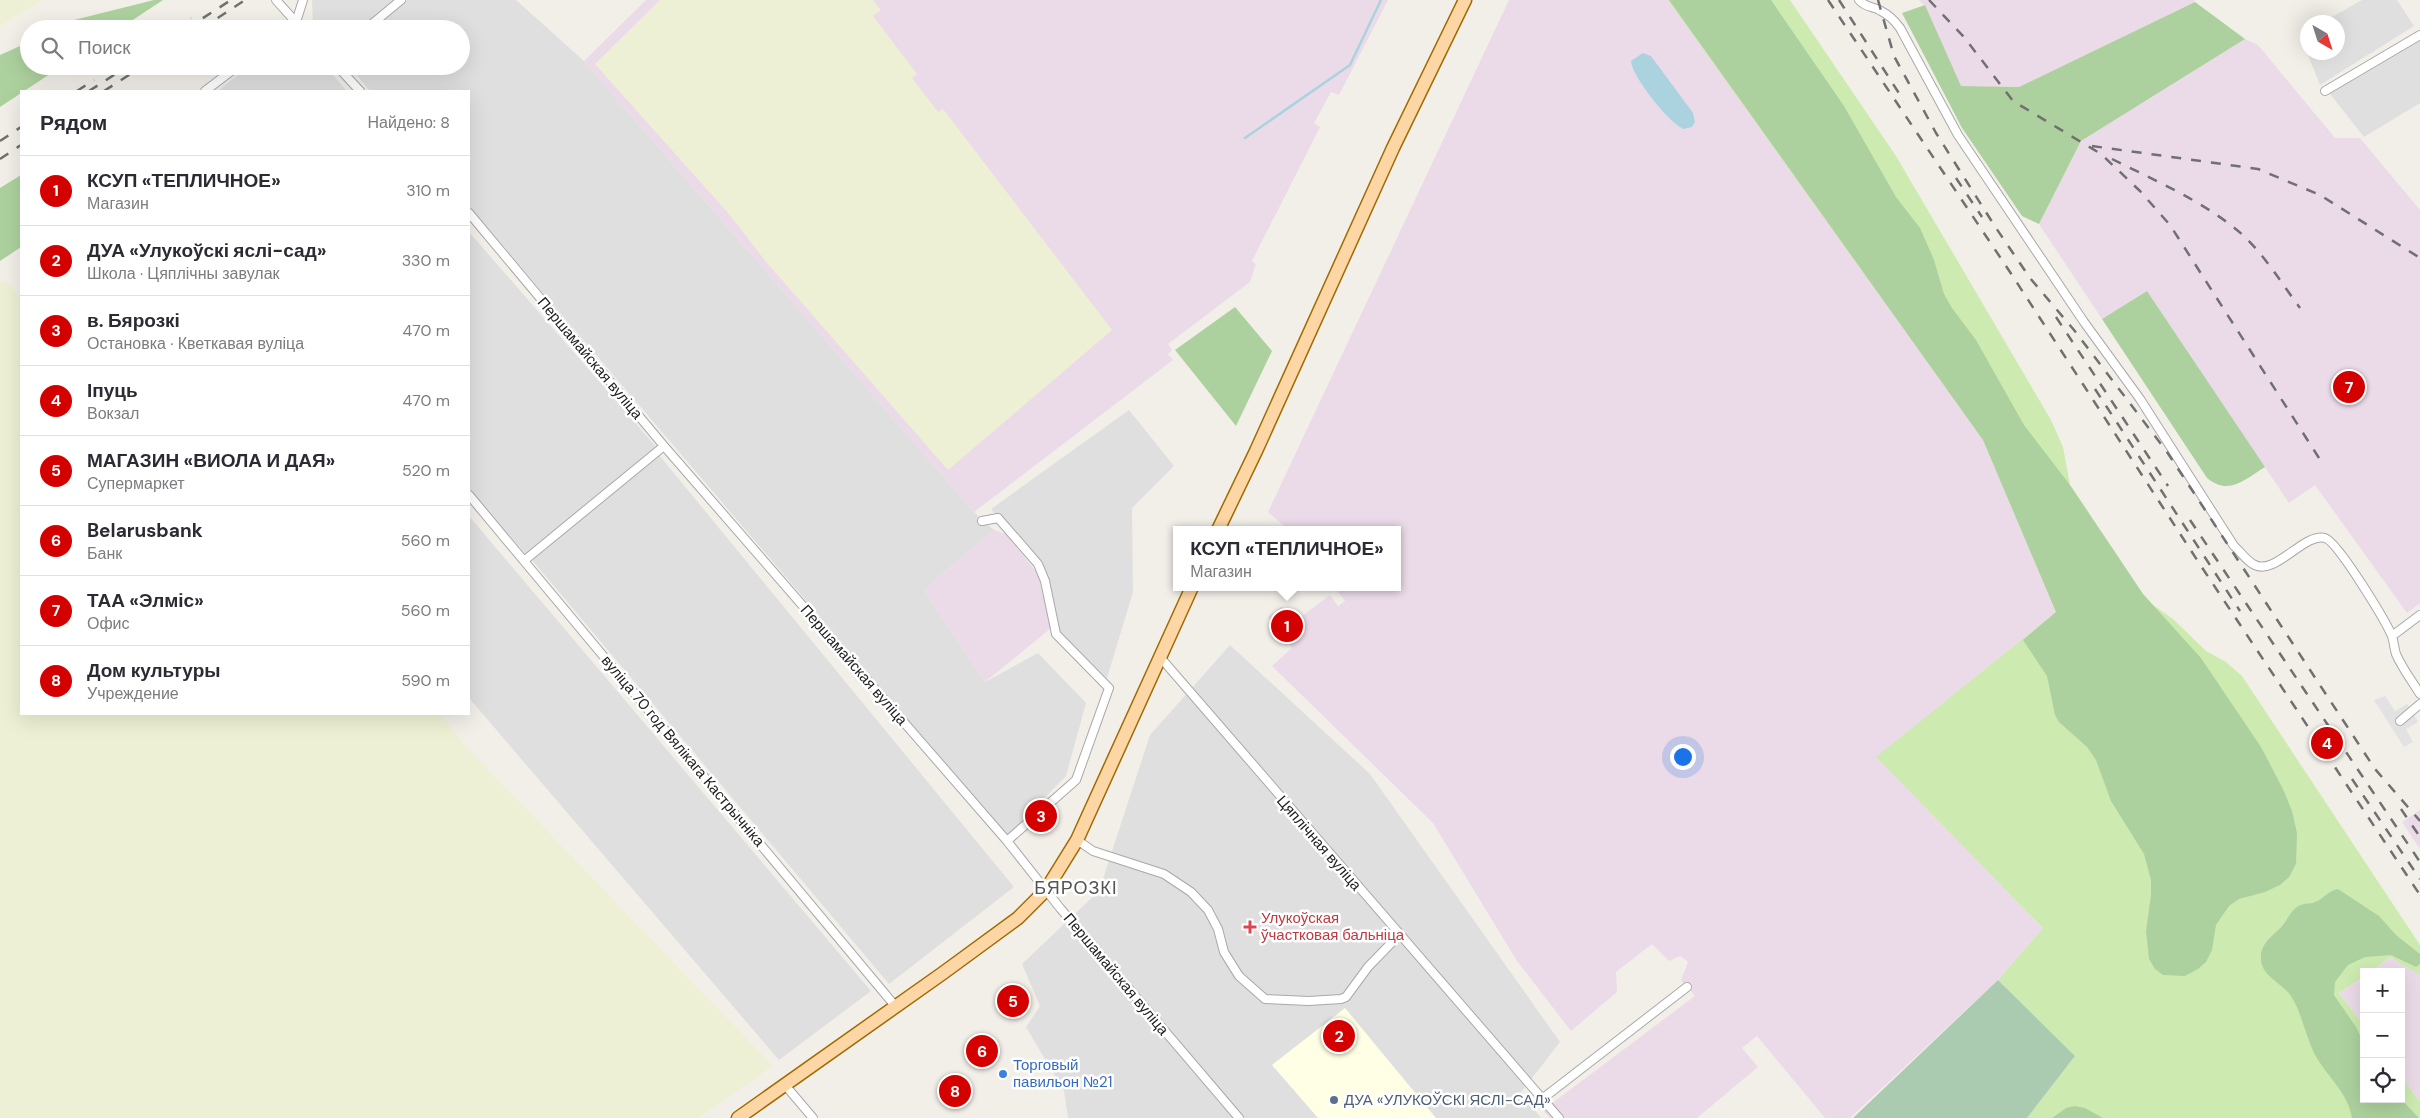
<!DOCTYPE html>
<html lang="ru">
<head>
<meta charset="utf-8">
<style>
  body { margin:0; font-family:"DM Sans",sans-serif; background:#f7f7f7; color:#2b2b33 }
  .controls { position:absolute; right:15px; bottom:15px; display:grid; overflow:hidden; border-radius:0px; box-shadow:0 5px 20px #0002 }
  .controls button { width:45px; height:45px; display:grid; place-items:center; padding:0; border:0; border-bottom:1px solid #e1e1e2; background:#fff; color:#2b2b33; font:25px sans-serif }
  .compass { position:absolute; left:2300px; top:15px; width:45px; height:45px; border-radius:50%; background:#fff; box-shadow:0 5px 20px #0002; rotate:141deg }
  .you { position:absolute; left:1682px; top:756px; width:18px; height:18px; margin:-12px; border:4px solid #fff; border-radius:50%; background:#1a73e8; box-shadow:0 0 0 8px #1a73e833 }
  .badge { display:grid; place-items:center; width:32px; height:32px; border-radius:50%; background:#d40000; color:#fff; font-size:16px; font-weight:700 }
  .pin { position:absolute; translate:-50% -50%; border:2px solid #fff; box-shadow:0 1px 5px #0006 }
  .popup { position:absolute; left:1173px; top:526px; width:228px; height:65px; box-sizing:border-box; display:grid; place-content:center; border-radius:0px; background:#fff; filter:drop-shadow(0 1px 4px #0005); font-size:16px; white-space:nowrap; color:#7c7c81 }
  .popup b { font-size:19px; color:#2b2b33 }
  .popup::after { content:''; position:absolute; left:50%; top:100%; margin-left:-10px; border:10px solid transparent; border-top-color:#fff }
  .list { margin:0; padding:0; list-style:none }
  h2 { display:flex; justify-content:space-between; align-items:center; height:65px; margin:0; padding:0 20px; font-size:21px }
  h2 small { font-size:16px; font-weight:400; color:#7c7c81 }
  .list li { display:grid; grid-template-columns:32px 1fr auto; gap:15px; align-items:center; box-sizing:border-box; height:70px; padding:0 20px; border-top:1px solid #e1e1e2 }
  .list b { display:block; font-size:19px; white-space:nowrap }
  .list p { margin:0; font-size:16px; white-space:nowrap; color:#7c7c81 }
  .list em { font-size:16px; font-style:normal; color:#7c7c81 }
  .icon { flex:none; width:28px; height:28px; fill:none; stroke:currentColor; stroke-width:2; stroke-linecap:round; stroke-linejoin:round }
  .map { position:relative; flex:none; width:2420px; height:1118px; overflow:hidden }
  .search { position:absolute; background:#fff; box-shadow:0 5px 20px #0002; left:20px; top:20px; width:450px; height:55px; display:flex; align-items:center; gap:12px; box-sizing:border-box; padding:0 18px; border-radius:28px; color:#7c7c81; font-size:19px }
  .panel { position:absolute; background:#fff; box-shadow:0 5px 20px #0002; left:20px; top:90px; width:450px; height:625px; border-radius:0px }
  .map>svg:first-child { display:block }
  .residential { fill:#e0dfdf }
  .industrial { fill:#ebdbe8 }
  .education { fill:#ffffe5 }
  .farmland { fill:#eef0d5 }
  .grass { fill:#cdebb0 }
  .forest { fill:#add19e }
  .cemetery { fill:#aacbaf }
  .parking { fill:#e2e2e2 }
  .water { fill:#aad3df }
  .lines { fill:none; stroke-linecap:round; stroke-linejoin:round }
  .stream { stroke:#aad3df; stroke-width:2.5 }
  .minor-casing { stroke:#a9a9a9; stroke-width:10 }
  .primary-casing { stroke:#a06b00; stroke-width:15 }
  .minor { stroke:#fff; stroke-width:8 }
  .primary { stroke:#fcd6a4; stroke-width:12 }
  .rail { stroke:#707070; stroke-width:2.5; stroke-dasharray:10 10; stroke-linecap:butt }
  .health-dot { fill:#e0444e; stroke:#fff; stroke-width:2 }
  .shop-dot { fill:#3f7fe0; stroke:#fff; stroke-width:2 }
  .service-dot { fill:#5c6f8a; stroke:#fff; stroke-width:2 }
  .labels { text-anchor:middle; stroke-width:5; stroke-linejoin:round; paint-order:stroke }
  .street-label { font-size:15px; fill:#222; stroke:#fff }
  .health-label { font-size:15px; fill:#be3a42; stroke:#fff; text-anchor:start }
  .shop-label { font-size:15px; fill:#366cbe; stroke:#fff; text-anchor:start }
  .service-label { font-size:15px; fill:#4e5e75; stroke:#fff; text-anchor:start }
  .quarter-label { font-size:18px; letter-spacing:1px; fill:#555; stroke:#fff }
</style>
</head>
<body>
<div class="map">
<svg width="2420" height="1118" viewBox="0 0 2420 1118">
  <rect width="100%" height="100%" fill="#f2efe9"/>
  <path class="residential" d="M312,0H516L584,61L974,512L994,530L924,590L985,682L1038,653L1086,703L1066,776L1007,836L469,206V91H370L349,66H461V29H317L313,25Z
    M2362,0H2397L2414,26L2320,85L2300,35L2307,31L2308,52H2338V22H2323Z
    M2420,35V103L2364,137L2330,94Z
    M249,66H325L347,91H218Z
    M469,232L658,449L527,556L469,488Z
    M1129,410L1174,466L1132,508L1133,592L1107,678L1056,629L1048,576L991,509Z
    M659,455L1014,887L889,984L532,560Z
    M469,516L871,991L779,1060L469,698Z
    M1230,645L1370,774L1560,1042L1521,1092L1541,1118H1068L1064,1091L1026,1027L1040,1006L1022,964L1099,891L1150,735Z"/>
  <path class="industrial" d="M646,0H1388L1339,95L1331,92L1314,123L1320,127L1252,261L1256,264L1250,282L1168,344L1172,350L1168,354L1173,360L974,512L584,61Z
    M1509,0H1669L1983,440L2056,612L1877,757L2043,928L1998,980L1850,1118H1825L1757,1036L1742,1048L1758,1067L1697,1118H1550L1543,1110L1695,996L1681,980L1688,962L1680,956L1669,961L1652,944L1616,972L1617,992L1571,1031L1517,961L1433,823L1272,666L1292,648L1268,617L1282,606L1294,622L1330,595L1338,606L1345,601L1334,587H1397V530H1289L1268,512Z
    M1919,0H2194L2195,2L2019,87L1960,86L1925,6Z
    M2245,39L2258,45L2335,138H2360L2420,210V603L2407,613L2315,485L2289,503L2147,291L2102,319L2039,224L2081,141Z
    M994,530L1006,534L1038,574L1051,628L985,682L924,590Z
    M2420,810V849L2402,822Z
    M2390,957L2420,975V1102L2401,1077V972H2369Z
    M2364,976V1026L2339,993Z"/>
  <path class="education" d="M1345,1008L1436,1118H1318L1272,1065Z"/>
  <path class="farmland" d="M0,0H43L0,26Z
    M660,0H873L881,10L873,16L917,74L912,78L938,112L943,109L1112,330L948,470L767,263L729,214L595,64Z
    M5,280L21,298V714H440L463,743L773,1066L699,1118H0V282Z"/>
  <path class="grass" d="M1668,0H1790L1896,156L2051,420L2063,447L2070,485L2143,594L2153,605L2173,619L2206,651L2226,662L2242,676L2420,945V975L2390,957L2369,972H2364V976L2339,993L2364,1026V1099H2401V1077L2420,1102V1118H2027L2075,1056L1998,980L2043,928L1876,757L2056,612L1983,440Z"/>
  <path class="forest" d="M154,0H163L119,29H55L74,20Z
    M1669,0H1771L1844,106L1896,197L1920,228L1934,260L1944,294L1952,308L1976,340L2024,425L2070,485L2143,594L2201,658L2261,747L2283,789L2292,811L2297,833L2296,864L2289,877L2280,885L2265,892L2239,899L2229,906L2216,925L2212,950L2206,962L2198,969L2185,976L2163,975L2155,969L2149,959L2146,931L2151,895V880L2144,854L2111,801L2096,760L2087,747L2059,722L2055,715L2047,676L2023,640L2056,612L1983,440Z
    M2195,2L2245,39L2081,141L2039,224L2022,216L1962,128L1902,13L1925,5L1961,86L2019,87Z
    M29,42V66H62L0,107V55Z
    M21,175V247L0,261V188Z
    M2147,291L2265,467C2244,480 2229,496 2207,478L2102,319Z
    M1235,307L1272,351L1236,426L1175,350Z
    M2338,889L2379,916L2396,935L2420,954V964L2416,967L2391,955L2365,957L2348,965L2335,982L2334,995L2356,1027L2364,1044V1099H2401L2419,1118H2352C2348,1092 2326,1076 2314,1053C2305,1035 2302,1013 2291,996C2282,983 2261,976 2261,959C2260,942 2274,936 2283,925C2289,917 2293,906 2304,904C2308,903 2312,904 2315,902C2324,899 2327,891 2338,889Z
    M2075,1106L2085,1108L2103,1118H2052L2066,1108Z"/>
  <path class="cemetery" d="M1998,980L2075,1056L2027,1118H1853Z"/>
  <path class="parking" d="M2385,696L2395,711L2407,704L2418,722L2406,729L2413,742L2404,747L2374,700Z"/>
  <path class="water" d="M1643,53L1651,56L1693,113L1695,122L1692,127L1684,129C1670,125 1631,75 1631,61Z"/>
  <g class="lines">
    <path class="stream" d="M1245,138L1350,65L1381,0"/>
    <g class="minor-casing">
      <path id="minor" d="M276,0L302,29
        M1859,0C1866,8 1873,6 1881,11C1889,15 1895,21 1900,28L1958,135L2084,322L2140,399L2234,546C2240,551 2246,560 2253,564C2274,578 2304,532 2325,538C2338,542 2385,620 2392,636C2394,642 2394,648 2396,654C2402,668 2412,681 2420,694
        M296,22L303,0
        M287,29L296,22
        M366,29L401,0
        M337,66L360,91
        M205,91L238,66
        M2325,91L2420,35
        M469,213L664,446L1007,841L1060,908L1239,1118
        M469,495L896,1007
        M982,521L998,518L1038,564L1045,581L1056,634L1109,688L1076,780L1007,841
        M525,560L664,446
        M2392,636L2420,615
        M1160,657L1559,1118
        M2400,721L2420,704
        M1077,840L1093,851L1164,874L1191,892L1208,910L1218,929L1224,952L1239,976L1265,999L1309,1001L1341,999L1346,997L1368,967L1399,935
        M785,1085L813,1118
        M1542,1099L1687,987"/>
    </g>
    <g class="primary-casing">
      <path id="primary" d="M1218,530L1256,451L1393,148L1465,0
        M738,1118L943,973L1018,918L1046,890L1077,840L1192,587"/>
    </g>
    <use href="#minor" class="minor"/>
    <use href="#primary" class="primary"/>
    <path class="rail" d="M1828,0L2010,272L2201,566L2420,895
      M1839,0L1904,101
      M1878,0L1894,56L1936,133L1996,228L2030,278L2074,330L2167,452L2375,769L2420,821
      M1929,0L1964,37L2013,101L2101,154L2140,191L2170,225L2319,458
      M174,29L191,18
      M186,29L231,0
      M201,29L245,0
      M77,91L94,80
      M89,91L128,66
      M104,91L143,66
      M0,141L21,127
      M2092,146L2258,169L2320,195L2420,258
      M0,159L21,145
      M2112,159C2152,179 2196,198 2232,226C2260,247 2279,280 2300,308
      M1956,178L1982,217
      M2056,317L2168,486
      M2095,389L2240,611
      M2190,520L2420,862
      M2352,779L2420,879
      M2401,809L2420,837"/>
  </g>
  <path class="health-dot" d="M1247.5 919.5h5v5h5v5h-5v5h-5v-5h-5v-5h5z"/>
  <circle class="shop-dot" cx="1003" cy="1074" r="5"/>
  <circle class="service-dot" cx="1334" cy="1100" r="5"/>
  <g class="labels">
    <g class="street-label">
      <text transform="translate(590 358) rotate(50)" y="5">Першамайская вуліца</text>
      <text transform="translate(854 665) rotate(49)" y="5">Першамайская вуліца</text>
      <text transform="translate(683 751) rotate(50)" y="5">вуліца 70 год Вялікага Кастрычніка</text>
      <text transform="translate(1319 843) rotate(49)" y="5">Цяплічная вуліца</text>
      <text transform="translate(1116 974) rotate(50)" y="5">Першамайская вуліца</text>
    </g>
    <g class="health-label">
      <text x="1261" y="923">Улукоўская<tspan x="1261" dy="17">ўчастковая бальніца</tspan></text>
    </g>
    <g class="shop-label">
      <text x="1013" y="1070">Торговый<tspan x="1013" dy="17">павильон №21</tspan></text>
    </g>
    <g class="service-label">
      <text x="1344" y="1105">ДУА «УЛУКОЎСКІ ЯСЛІ-САД»</text>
    </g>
    <g class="quarter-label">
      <text x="1076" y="894">БЯРОЗКІ</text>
    </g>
  </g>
</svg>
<div class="controls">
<button>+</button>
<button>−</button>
<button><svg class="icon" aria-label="locate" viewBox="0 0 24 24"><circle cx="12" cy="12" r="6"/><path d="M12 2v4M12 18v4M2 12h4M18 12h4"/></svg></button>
</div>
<svg class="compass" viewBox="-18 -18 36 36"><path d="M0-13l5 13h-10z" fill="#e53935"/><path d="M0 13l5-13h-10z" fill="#7c7c81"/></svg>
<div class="you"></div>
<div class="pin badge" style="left:1287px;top:626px">1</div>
<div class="popup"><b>КСУП «ТЕПЛИЧНОЕ»</b>Магазин</div>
<div class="pin badge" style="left:1339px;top:1036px">2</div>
<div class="pin badge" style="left:1041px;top:816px">3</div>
<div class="pin badge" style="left:2327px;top:743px">4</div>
<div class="pin badge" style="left:1013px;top:1001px">5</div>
<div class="pin badge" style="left:982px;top:1051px">6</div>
<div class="pin badge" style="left:2349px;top:387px">7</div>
<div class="pin badge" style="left:955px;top:1091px">8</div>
<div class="search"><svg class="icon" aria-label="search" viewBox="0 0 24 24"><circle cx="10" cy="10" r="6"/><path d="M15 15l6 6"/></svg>Поиск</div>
<section class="panel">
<h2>Рядом<small>Найдено: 8</small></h2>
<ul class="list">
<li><span class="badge">1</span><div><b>КСУП «ТЕПЛИЧНОЕ»</b><p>Магазин</p></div><em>310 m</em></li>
<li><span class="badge">2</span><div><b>ДУА «Улукоўскі яслі-сад»</b><p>Школа · Цяплічны завулак</p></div><em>330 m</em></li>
<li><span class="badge">3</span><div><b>в. Бярозкі</b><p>Остановка · Кветкавая вуліца</p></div><em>470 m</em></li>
<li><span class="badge">4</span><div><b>Іпуць</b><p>Вокзал</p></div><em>470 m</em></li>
<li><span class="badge">5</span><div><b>МАГАЗИН «ВИОЛА И ДАЯ»</b><p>Супермаркет</p></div><em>520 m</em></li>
<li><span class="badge">6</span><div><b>Belarusbank</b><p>Банк</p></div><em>560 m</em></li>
<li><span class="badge">7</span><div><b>ТАА «Элміс»</b><p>Офис</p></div><em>560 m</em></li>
<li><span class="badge">8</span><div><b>Дом культуры</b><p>Учреждение</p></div><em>590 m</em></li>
</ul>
</section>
</div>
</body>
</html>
